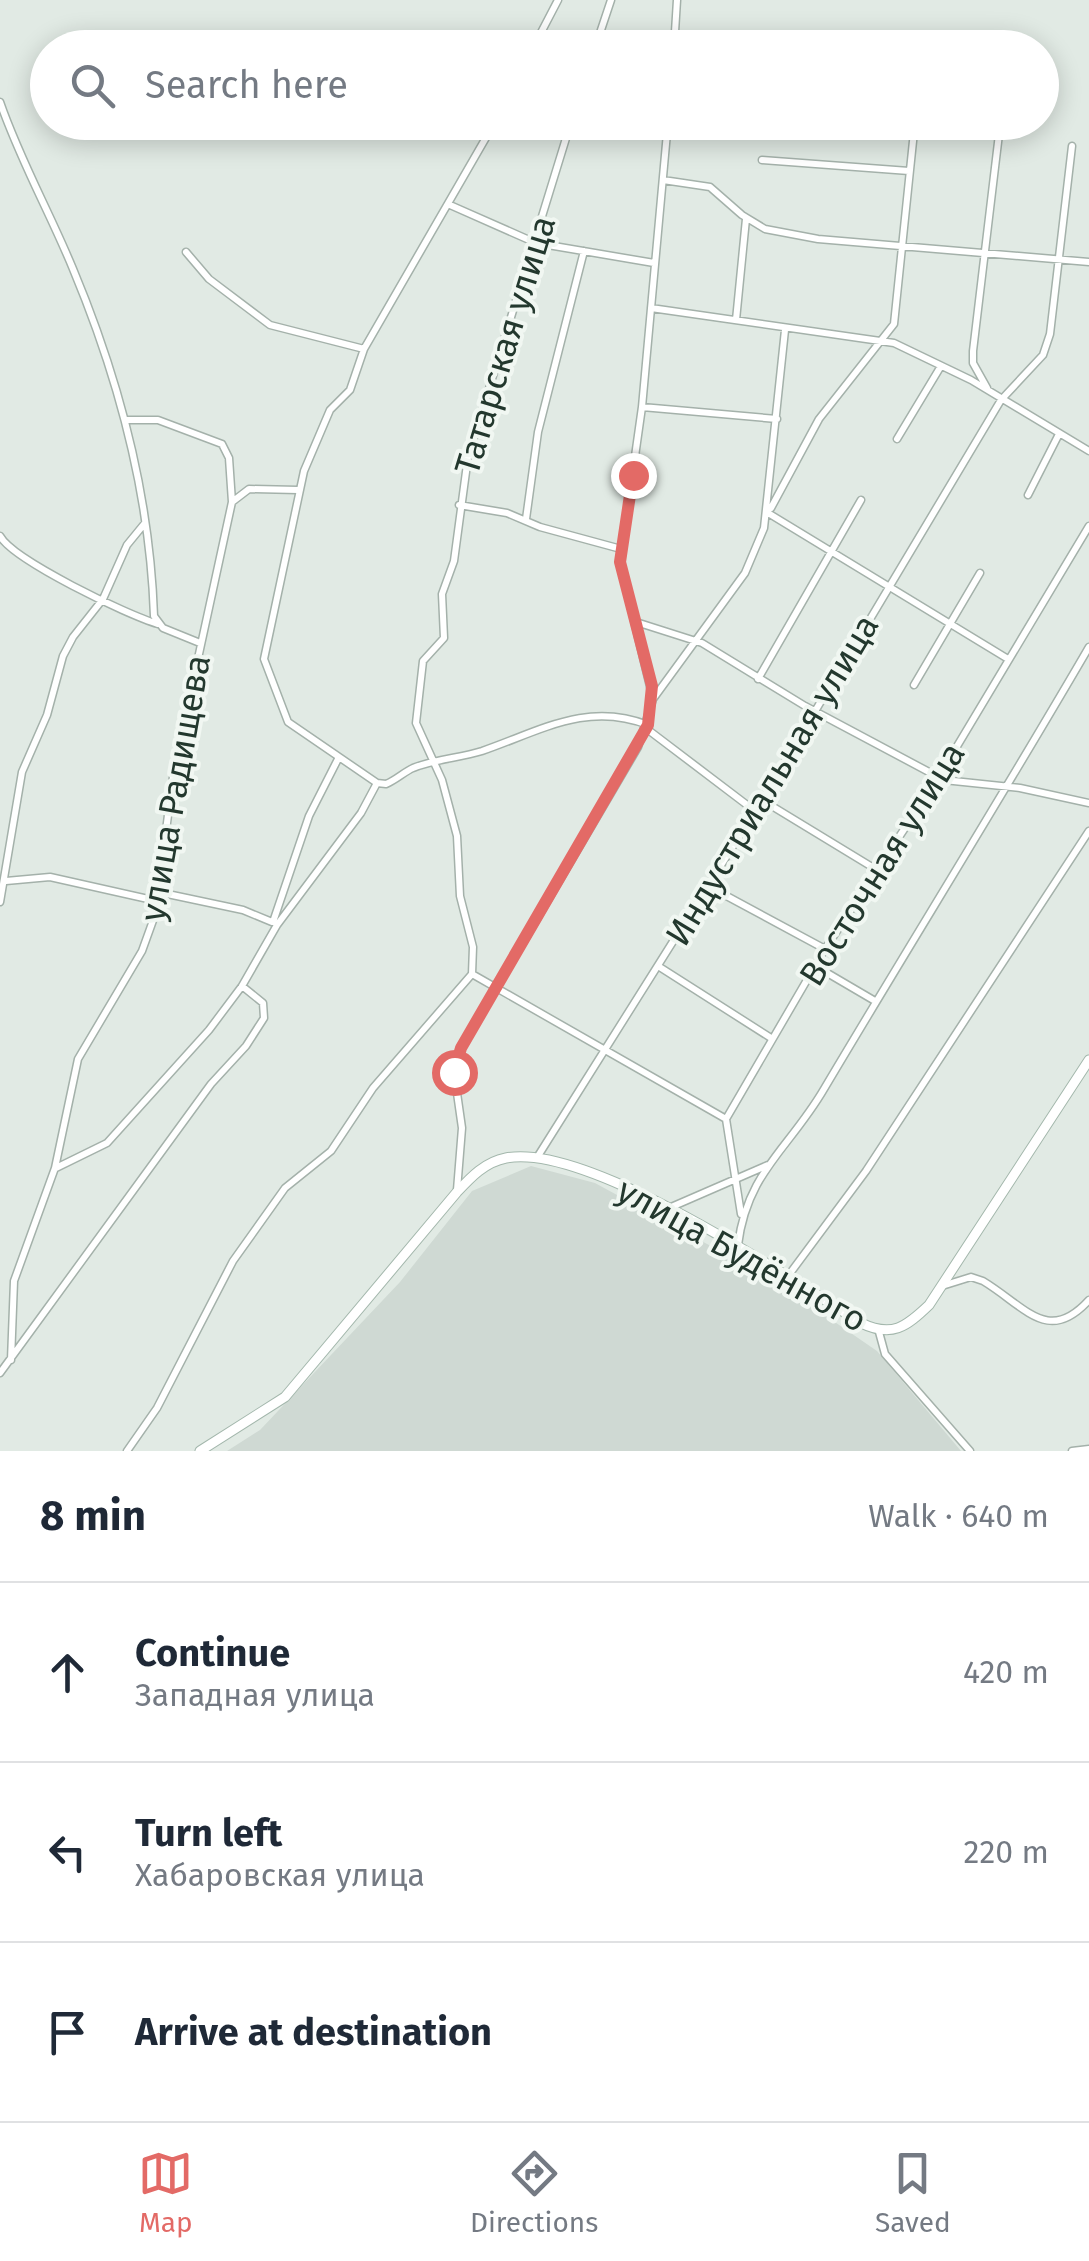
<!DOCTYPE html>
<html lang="en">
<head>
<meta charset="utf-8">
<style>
  body { margin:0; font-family:"Fira Sans",sans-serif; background:#f6f6f7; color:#1f2937 }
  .stop { position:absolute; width:30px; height:30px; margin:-22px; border:8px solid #e36a66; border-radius:50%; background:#fff }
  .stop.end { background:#e36a66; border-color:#fff; box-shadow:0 2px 10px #0008 }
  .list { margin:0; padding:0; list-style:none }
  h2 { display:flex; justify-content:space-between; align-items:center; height:130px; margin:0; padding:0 40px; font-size:42px }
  h2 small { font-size:32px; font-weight:400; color:#747a83 }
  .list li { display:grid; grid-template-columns:65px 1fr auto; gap:30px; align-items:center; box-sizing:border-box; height:180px; padding:0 40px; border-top:2px solid #e0e1e3 }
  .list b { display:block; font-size:38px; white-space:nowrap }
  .list p { margin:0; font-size:32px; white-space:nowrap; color:#747a83 }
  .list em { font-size:32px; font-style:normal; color:#747a83 }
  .icon { flex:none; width:55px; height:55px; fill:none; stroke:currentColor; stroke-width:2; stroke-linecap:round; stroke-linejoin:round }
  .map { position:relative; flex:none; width:1089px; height:1451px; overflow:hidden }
  .search { position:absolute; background:#fff; box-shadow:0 5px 25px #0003; left:30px; right:30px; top:30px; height:110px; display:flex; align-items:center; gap:25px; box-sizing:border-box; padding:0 35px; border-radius:55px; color:#747a83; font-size:38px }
  .sheet { height:670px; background:#fff }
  nav { display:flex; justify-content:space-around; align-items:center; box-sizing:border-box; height:140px; border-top:2px solid #e0e1e3; background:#fff; font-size:28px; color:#747a83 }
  nav a { display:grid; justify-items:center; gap:5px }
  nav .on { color:#e36a66 }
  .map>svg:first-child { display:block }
  .built { fill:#cfd9d3 }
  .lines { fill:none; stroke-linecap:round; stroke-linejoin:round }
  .street-casing { stroke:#a4b1aa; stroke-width:9 }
  .secondary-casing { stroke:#a3b7ac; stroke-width:11 }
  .street { stroke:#fff; stroke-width:6 }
  .secondary { stroke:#fff; stroke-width:9 }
  .route { stroke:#e36a66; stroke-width:12 }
  .labels { text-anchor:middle; stroke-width:8; stroke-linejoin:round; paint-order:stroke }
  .street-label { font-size:35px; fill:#23382e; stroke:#f1f7f2 }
</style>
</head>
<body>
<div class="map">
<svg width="1089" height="1451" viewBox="0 0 1089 1451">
  <rect width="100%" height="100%" fill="#e1eae4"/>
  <path class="built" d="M531,1166L595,1183L775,1281L877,1351L961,1451H227L260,1430L400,1282L472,1191Z"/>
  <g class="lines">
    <g class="street-casing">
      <path id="street" d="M533,48L558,0
        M595,48L611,0
        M674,48L677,0
        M0,102C20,160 50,213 73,269C119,379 150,497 154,616L163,628L200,643
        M648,122L667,128
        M762,160L909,171
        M663,180L710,187L742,215L765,229L818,239L1089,262
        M450,205L536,243L654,263
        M186,252L209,279L270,325L364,349
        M651,308L894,343L971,380L1089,451
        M736,320L746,219
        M987,388L973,363V351L999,134
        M642,407L777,419
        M125,420H158L222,444L229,458L232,502
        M897,439L941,366
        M1028,495L1059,434
        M459,505L507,513L540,527L621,549
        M771,508L819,419L894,324L915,122
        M768,513L1008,659
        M526,519L538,432L584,251
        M0,536C13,560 127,615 158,624
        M636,622L702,643L805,706L944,780L1020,788L1089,803
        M758,679L861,500
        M914,685L980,573
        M653,699L620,562L642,407L668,122
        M647,729L755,811
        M377,783L288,722L264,659L304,471L330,410L350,390L364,349L495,122
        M377,783L386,784C396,780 404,772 413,768C435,759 460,758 482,751C540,731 587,701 648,725
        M762,800L877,870
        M6,881L50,877L157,901
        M708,886L825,949
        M158,892L243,910L272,922
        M0,902L22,772L47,715L63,656L73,637L103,599L127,545L145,523
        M273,922L309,816L339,757
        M658,966L771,1038
        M817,967L875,1001
        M472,974L726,1119
        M538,1156L762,800L1001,400L1043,355L1050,334L1072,146
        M56,1168L107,1143L209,1030L242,986L277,925L361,813L377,783
        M457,1190L462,1128L454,1072L461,1048L638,747L653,699L745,573L764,528L785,330
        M669,1208L768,1165
        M741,1214L726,1119L825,949L938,778L1089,526
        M738,1245C747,1172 789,1149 824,1089C912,941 1003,795 1089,647
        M788,1276L866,1171L1089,831
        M942,1286L971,1277L983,1281C1026,1307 1048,1345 1089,1300
        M879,1332L885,1354L970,1451
        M11,1360L14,1281L55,1168L78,1059L142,951L155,915L174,769L232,502L249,489L298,490
        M0,1373L211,1084L246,1046L264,1018L263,1003L242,986
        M127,1451L157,1408L233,1261L285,1188L331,1151L373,1088L472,974L473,947L460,896L457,836L442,780L416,723L423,661L444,638L442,594L454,561L468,457L571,122
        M1072,1451L1089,1449"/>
    </g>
    <g class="secondary-casing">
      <path id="secondary" d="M200,1451L285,1397L457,1192C471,1177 485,1162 506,1158C587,1142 789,1277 861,1323C892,1338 906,1327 929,1305L1089,1060"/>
    </g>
    <use href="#street" class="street"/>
    <use href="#secondary" class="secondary"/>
  </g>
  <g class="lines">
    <path class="route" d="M454,1072L461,1048L648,725L652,686L620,562L633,475"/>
  </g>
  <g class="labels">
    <g class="street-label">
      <text transform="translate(505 345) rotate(-73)" y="12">Татарская улица</text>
      <text transform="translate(772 780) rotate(-59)" y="12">Индустриальная улица</text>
      <text transform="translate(175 788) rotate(-80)" y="12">улица Радищева</text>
      <text transform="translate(882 864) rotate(-58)" y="12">Восточная улица</text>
      <text transform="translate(742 1255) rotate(29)" y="12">улица Будённого</text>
    </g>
  </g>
</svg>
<div class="stop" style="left:454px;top:1072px"></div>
<div class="stop end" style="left:633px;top:475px"></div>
<div class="search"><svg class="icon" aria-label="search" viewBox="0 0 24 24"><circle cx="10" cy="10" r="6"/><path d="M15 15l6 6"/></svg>Search here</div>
</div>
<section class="sheet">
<h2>8 min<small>Walk · 640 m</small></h2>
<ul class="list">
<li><svg class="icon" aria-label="ahead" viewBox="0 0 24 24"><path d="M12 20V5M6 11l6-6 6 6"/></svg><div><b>Continue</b><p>Западная улица</p></div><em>420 m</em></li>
<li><svg class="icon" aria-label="left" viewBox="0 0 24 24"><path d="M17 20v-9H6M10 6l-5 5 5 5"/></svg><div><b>Turn left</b><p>Хабаровская улица</p></div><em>220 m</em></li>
<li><svg class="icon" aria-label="arrive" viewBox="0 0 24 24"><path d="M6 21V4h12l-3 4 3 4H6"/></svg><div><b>Arrive at destination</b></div></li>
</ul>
</section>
<nav>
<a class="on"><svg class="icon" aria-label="map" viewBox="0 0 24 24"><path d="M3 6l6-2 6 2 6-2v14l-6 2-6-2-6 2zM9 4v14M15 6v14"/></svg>Map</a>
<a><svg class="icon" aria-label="directions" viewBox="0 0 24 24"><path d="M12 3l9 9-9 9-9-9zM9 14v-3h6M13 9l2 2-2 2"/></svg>Directions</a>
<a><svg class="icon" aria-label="saved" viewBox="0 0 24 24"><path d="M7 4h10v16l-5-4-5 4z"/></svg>Saved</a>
</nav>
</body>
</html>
